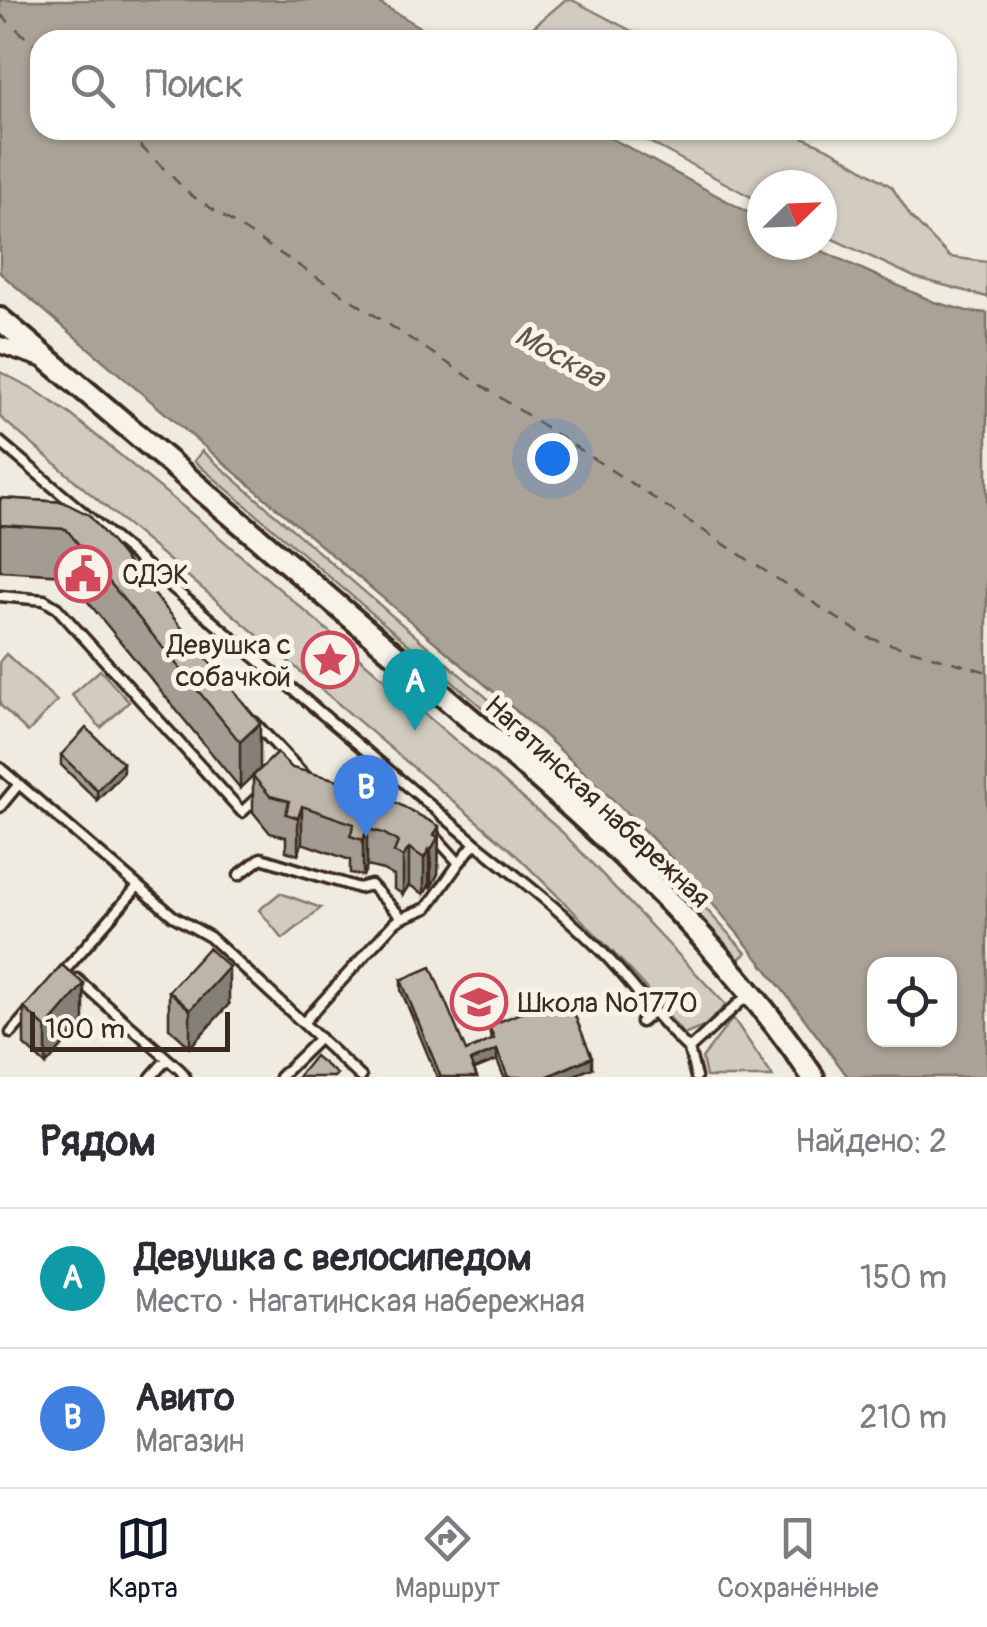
<!DOCTYPE html>
<html lang="ru">
<head>
<meta charset="utf-8">
<style>
  body { margin:0; font-family:Pangolin,sans-serif; background:#f2f2f3; color:#2b2b33 }
  .controls { position:absolute; right:30px; bottom:30px; display:grid; overflow:hidden; border-radius:20px; box-shadow:0 2px 8px #0004 }
  .controls button { width:90px; height:90px; display:grid; place-items:center; padding:0; border:0; border-bottom:2px solid #e1e1e2; background:#fff; color:#2b2b33; font:50px sans-serif }
  .compass { position:absolute; left:747px; top:170px; width:90px; height:90px; border-radius:50%; background:#fff; box-shadow:0 2px 8px #0004; rotate:67deg }
  .scale { position:absolute; left:30px; bottom:25px; width:200px; box-sizing:border-box; padding-left:10px; border:5px solid #3b2a1e; border-top:0; font-size:28px; line-height:35px; white-space:nowrap; color:#3b2a1e; -webkit-text-stroke:8px #f7f3e8; paint-order:stroke }
  .you { position:absolute; left:552px; top:458px; width:35px; height:35px; margin:-25px; border:8px solid #fff; border-radius:50%; background:#1a73e8; box-shadow:0 0 0 15px #1a73e833 }
  .badge { display:grid; place-items:center; width:65px; height:65px; border-radius:50%; background:#111827; color:#fff; font-size:32px; font-weight:700 }
  .pin { position:absolute; translate:-50% -82px; filter:drop-shadow(0 2px 5px #0008) }
  .pin::after { content:''; position:absolute; top:52px; width:35px; height:30px; background:inherit; clip-path:polygon(0 0,100% 0,50% 100%) }
  .list { margin:0; padding:0; list-style:none }
  h2 { display:flex; justify-content:space-between; align-items:center; height:130px; margin:0; padding:0 40px; font-size:42px }
  h2 small { font-size:32px; font-weight:400; color:#7c7c81 }
  .list li { display:grid; grid-template-columns:65px 1fr auto; gap:30px; align-items:center; box-sizing:border-box; height:140px; padding:0 40px; border-top:2px solid #e1e1e2 }
  .list b { display:block; font-size:38px; white-space:nowrap }
  .list p { margin:0; font-size:32px; white-space:nowrap; color:#7c7c81 }
  .list em { font-size:32px; font-style:normal; color:#7c7c81 }
  .icon { flex:none; width:55px; height:55px; fill:none; stroke:currentColor; stroke-width:2; stroke-linecap:round; stroke-linejoin:round }
  .map { position:relative; flex:none; width:987px; height:1077px; overflow:hidden }
  .search { position:absolute; background:#fff; box-shadow:0 2px 8px #0004; left:30px; right:30px; top:30px; height:110px; display:flex; align-items:center; gap:25px; box-sizing:border-box; padding:0 35px; border-radius:30px; color:#7c7c81; font-size:38px }
  .sheet { height:410px; background:#fff }
  nav { display:flex; justify-content:space-around; align-items:center; box-sizing:border-box; height:140px; border-top:2px solid #e1e1e2; background:#fff; font-size:28px; color:#7c7c81 }
  nav a { display:grid; justify-items:center; gap:5px }
  nav .on { color:#111827 }
  .map>svg:first-child { display:block }
  .green { fill:#d1cbc0; stroke:#867a6f; stroke-width:2.5 }
  .water { fill:#aaa296; stroke:#7e7266; stroke-width:2.5; fill-rule:evenodd }
  .lines { fill:none; stroke-linecap:round; stroke-linejoin:round }
  .ferry { stroke:#625448; stroke-width:2.5; stroke-dasharray:12 10; stroke-linecap:butt }
  .lane-casing { stroke:#3b2a1e; stroke-width:15 }
  .street-casing { stroke:#3b2a1e; stroke-width:21 }
  .secondary-casing { stroke:#3b2a1e; stroke-width:28 }
  .lane { stroke:#f7f3e8; stroke-width:8 }
  .street { stroke:#f7f3e8; stroke-width:14 }
  .secondary { stroke:#f7f3e8; stroke-width:20 }
  .wall { fill:#a39c92; stroke:#3b2a1e; stroke-width:2.5 }
  .shaded-wall { fill:#847f77; stroke:#3b2a1e; stroke-width:2.5 }
  .building { fill:#bdb5aa; stroke:#3b2a1e; stroke-width:2.5 }
  .labels { text-anchor:middle; stroke-width:10; stroke-linejoin:round; paint-order:stroke }
  .poi-label { font-size:28px; fill:#3b2a1e; stroke:#f7f3e8; text-anchor:start }
  .street-label { font-size:28px; fill:#3b2a1e; stroke:#f7f3e8 }
  .water-label { font-size:30px; font-style:italic; fill:#625448; stroke:#f7f3e8 }
</style>
</head>
<body>
<div class="map">
<svg width="987" height="1077" viewBox="0 0 987 1077">
  <rect width="100%" height="100%" fill="#efebe0"/>
  <filter id="ink" filterUnits="userSpaceOnUse"><feTurbulence type="fractalNoise" baseFrequency=".01" numOctaves="2"/><feDisplacementMap in="SourceGraphic" scale="20" xChannelSelector="R" yChannelSelector="G"/><feConvolveMatrix kernelMatrix="1 2 1 2 8 2 1 2 1" color-interpolation-filters="sRGB"/></filter>
  <g filter="url(#ink)">
    <path class="green" d="M565,0H572L649,40H518Z
      M627,130H787L832,150L892,187L911,217L950,257L987,262V297L914,277L822,234V185H762V203Z
      M0,372L32,388L70,414L204,524L562,832L726,1005L705,1026L684,1035L635,975L573,911L512,851L0,417Z
      M202,451L614,808L746,953L738,960L686,900L601,812L525,744L194,461Z
      M6,654L57,701L28,732L0,705V661Z
      M100,670L129,702L101,728L72,695Z
      M280,893L321,908L283,939L259,910Z
      M733,1018L773,1077H706L702,1058Z"/>
    <path class="water" d="M0,0H374L442,40H40V130H596L762,220V245H809L934,302L967,311L987,313V1077H848C802,1015 756,953 705,895C655,838 598,785 542,733L0,273ZM874,964H950V1040H874Z"/>
    <g class="lines">
      <path class="ferry" d="M0,14L40,50
        M124,130L191,195L866,637L987,672"/>
      <g class="lane-casing">
        <path id="lane" d="M0,442L475,843L459,863
          M0,596L44,600L57,608L242,812L257,798
          M254,722L306,777
          M0,768L173,916L210,937L303,1023L394,923L402,918L427,908L459,863L431,832
          M0,807L19,784
          M475,843C520,879 566,914 606,956C635,986 658,1021 689,1049
          M239,875L261,858L359,888L371,885L402,918
          M60,976L138,886
          M77,979L180,1070L185,1077
          M641,1022L653,1012
          M303,1023L361,1077
          M11,1033L28,1013
          M151,1077L167,1059
          M280,1077L320,1038
          M696,1077L689,1049L749,994"/>
      </g>
      <g class="street-casing">
        <path id="street" d="M0,345L42,359"/>
      </g>
      <g class="secondary-casing">
        <path id="secondary" d="M0,319C134,431 266,545 399,658C549,786 702,912 813,1077"/>
      </g>
      <use href="#lane" class="lane"/>
      <use href="#street" class="street"/>
      <use href="#secondary" class="secondary"/>
    </g>
    <path class="wall" d="M0,498L63,502L260,723L240,788L66,575L0,571Z
      M61,755L123,773L97,800L61,765Z
      M292,768L439,826L438,874L431,887L429,886L424,894L409,885L403,894L394,889V876L383,870L367,866L363,876L350,873V860L302,843L298,855L286,851V837L270,833L253,812V776Z
      M401,980L466,1051L491,1041L489,1026L592,1068L570,1077H504L497,1060L474,1069L477,1077H437L401,990Z
      M169,991L229,1004L190,1047L169,1028Z
      M24,1008L84,1021L46,1065L24,1045Z"/>
    <path class="shaded-wall" d="M260,723V769L240,788V742Z
      M123,763V773L97,800V790Z
      M302,806V843L298,855V818Z
      M439,826L438,874L431,887V850L434,835Z
      M367,829V866L363,876V840Z
      M409,848V885L403,894V857Z
      M429,849V886L424,894V858Z
      M229,967V1004L190,1047V1010Z
      M84,984V1021L46,1065V1028Z
      M497,1050V1060L470,1071V1061Z
      M592,1057V1068L570,1077H546Z"/>
    <path class="building" d="M0,498L63,502L89,515L260,723L240,742L66,529L0,525Z
      M86,728L123,763L97,790L61,755Z
      M277,753L292,768L338,780L391,800L439,826L434,835L438,837L431,850L429,849L424,858L409,848L403,857L394,852L398,842L383,833L367,829L363,840L350,836L354,824L302,806L298,818L286,814L289,801L270,796L253,776Z
      M208,948L229,967L190,1010L169,991Z
      M62,965L84,984L46,1028L24,1008Z
      M431,967L466,1051L494,1039L489,1026L566,994L592,1057L546,1077H508L497,1050L470,1061L477,1077H441L401,980Z
      M315,1056L337,1074L334,1077H298Z"/>
  </g>
  <defs>
    <g id="civic-ring" transform="scale(2.875)"><circle r="9.5" fill="#f7f3e8" stroke="#d1495b" stroke-width="1.5"/><path d="M-.6-6.5H3V-4.5H.6V-3L4-1V1h2V6H-6V1h2V-1L-.6-3ZM-1.2 2.5V6h2.4V2.5Z" fill="#d1495b"/></g>
    <g id="sight-ring" transform="scale(2.875)"><circle r="9.5" fill="#f7f3e8" stroke="#d1495b" stroke-width="1.5"/><path d="M0-6L1.8-2.2L6-1.7L2.9 1.2L3.7 5.4L0 3.3L-3.7 5.4L-2.9 1.2L-6-1.7L-1.8-2.2Z" fill="#d1495b"/></g>
    <g id="school-ring" transform="scale(2.875)"><circle r="9.5" fill="#f7f3e8" stroke="#d1495b" stroke-width="1.5"/><path d="M0-5L7-2L0 1L-7-2ZM-4 1L0 2.5L4 1V4Q0 6-4 4Z" fill="#d1495b"/></g>
  </defs>
  <g fill-rule="evenodd">
    <use href="#civic-ring" x="83" y="574"/>
    <use href="#sight-ring" x="330" y="660"/>
    <use href="#school-ring" x="479" y="1002"/>
  </g>
  <g class="labels">
    <g class="poi-label">
      <text x="122" y="584">СДЭК</text>
      <text x="291" y="654" text-anchor="end">Девушка с<tspan x="291" dy="32">собачкой</tspan></text>
      <text x="518" y="1012">Школа №1770</text>
    </g>
    <g class="street-label">
      <text transform="translate(598 801) rotate(43)" y="10">Нагатинская набережная</text>
    </g>
    <g class="water-label">
      <text transform="translate(560 356) rotate(29)" y="10">Москва</text>
    </g>
  </g>
</svg>
<div class="controls">
<button><svg class="icon" aria-label="locate" viewBox="0 0 24 24"><circle cx="12" cy="12" r="6"/><path d="M12 2v4M12 18v4M2 12h4M18 12h4"/></svg></button>
</div>
<svg class="compass" viewBox="-18 -18 36 36"><path d="M0-13l5 13h-10z" fill="#e53935"/><path d="M0 13l5-13h-10z" fill="#7c7c81"/></svg>
<div class="scale">100 m</div>
<div class="you"></div>
<div class="pin badge" style="left:415px;top:731px;background:#0f9aa8">A</div>
<div class="pin badge" style="left:366px;top:837px;background:#3f7fe0">B</div>
<div class="search"><svg class="icon" aria-label="search" viewBox="0 0 24 24"><circle cx="10" cy="10" r="6"/><path d="M15 15l6 6"/></svg>Поиск</div>
</div>
<section class="sheet">
<h2>Рядом<small>Найдено: 2</small></h2>
<ul class="list">
<li><span class="badge" style="background:#0f9aa8">A</span><div><b>Девушка с велосипедом</b><p>Место · Нагатинская набережная</p></div><em>150 m</em></li>
<li><span class="badge" style="background:#3f7fe0">B</span><div><b>Авито</b><p>Магазин</p></div><em>210 m</em></li>
</ul>
</section>
<nav>
<a class="on"><svg class="icon" aria-label="map" viewBox="0 0 24 24"><path d="M3 6l6-2 6 2 6-2v14l-6 2-6-2-6 2zM9 4v14M15 6v14"/></svg>Карта</a>
<a><svg class="icon" aria-label="directions" viewBox="0 0 24 24"><path d="M12 3l9 9-9 9-9-9zM9 14v-3h6M13 9l2 2-2 2"/></svg>Маршрут</a>
<a><svg class="icon" aria-label="saved" viewBox="0 0 24 24"><path d="M7 4h10v16l-5-4-5 4z"/></svg>Сохранённые</a>
</nav>
</body>
</html>
